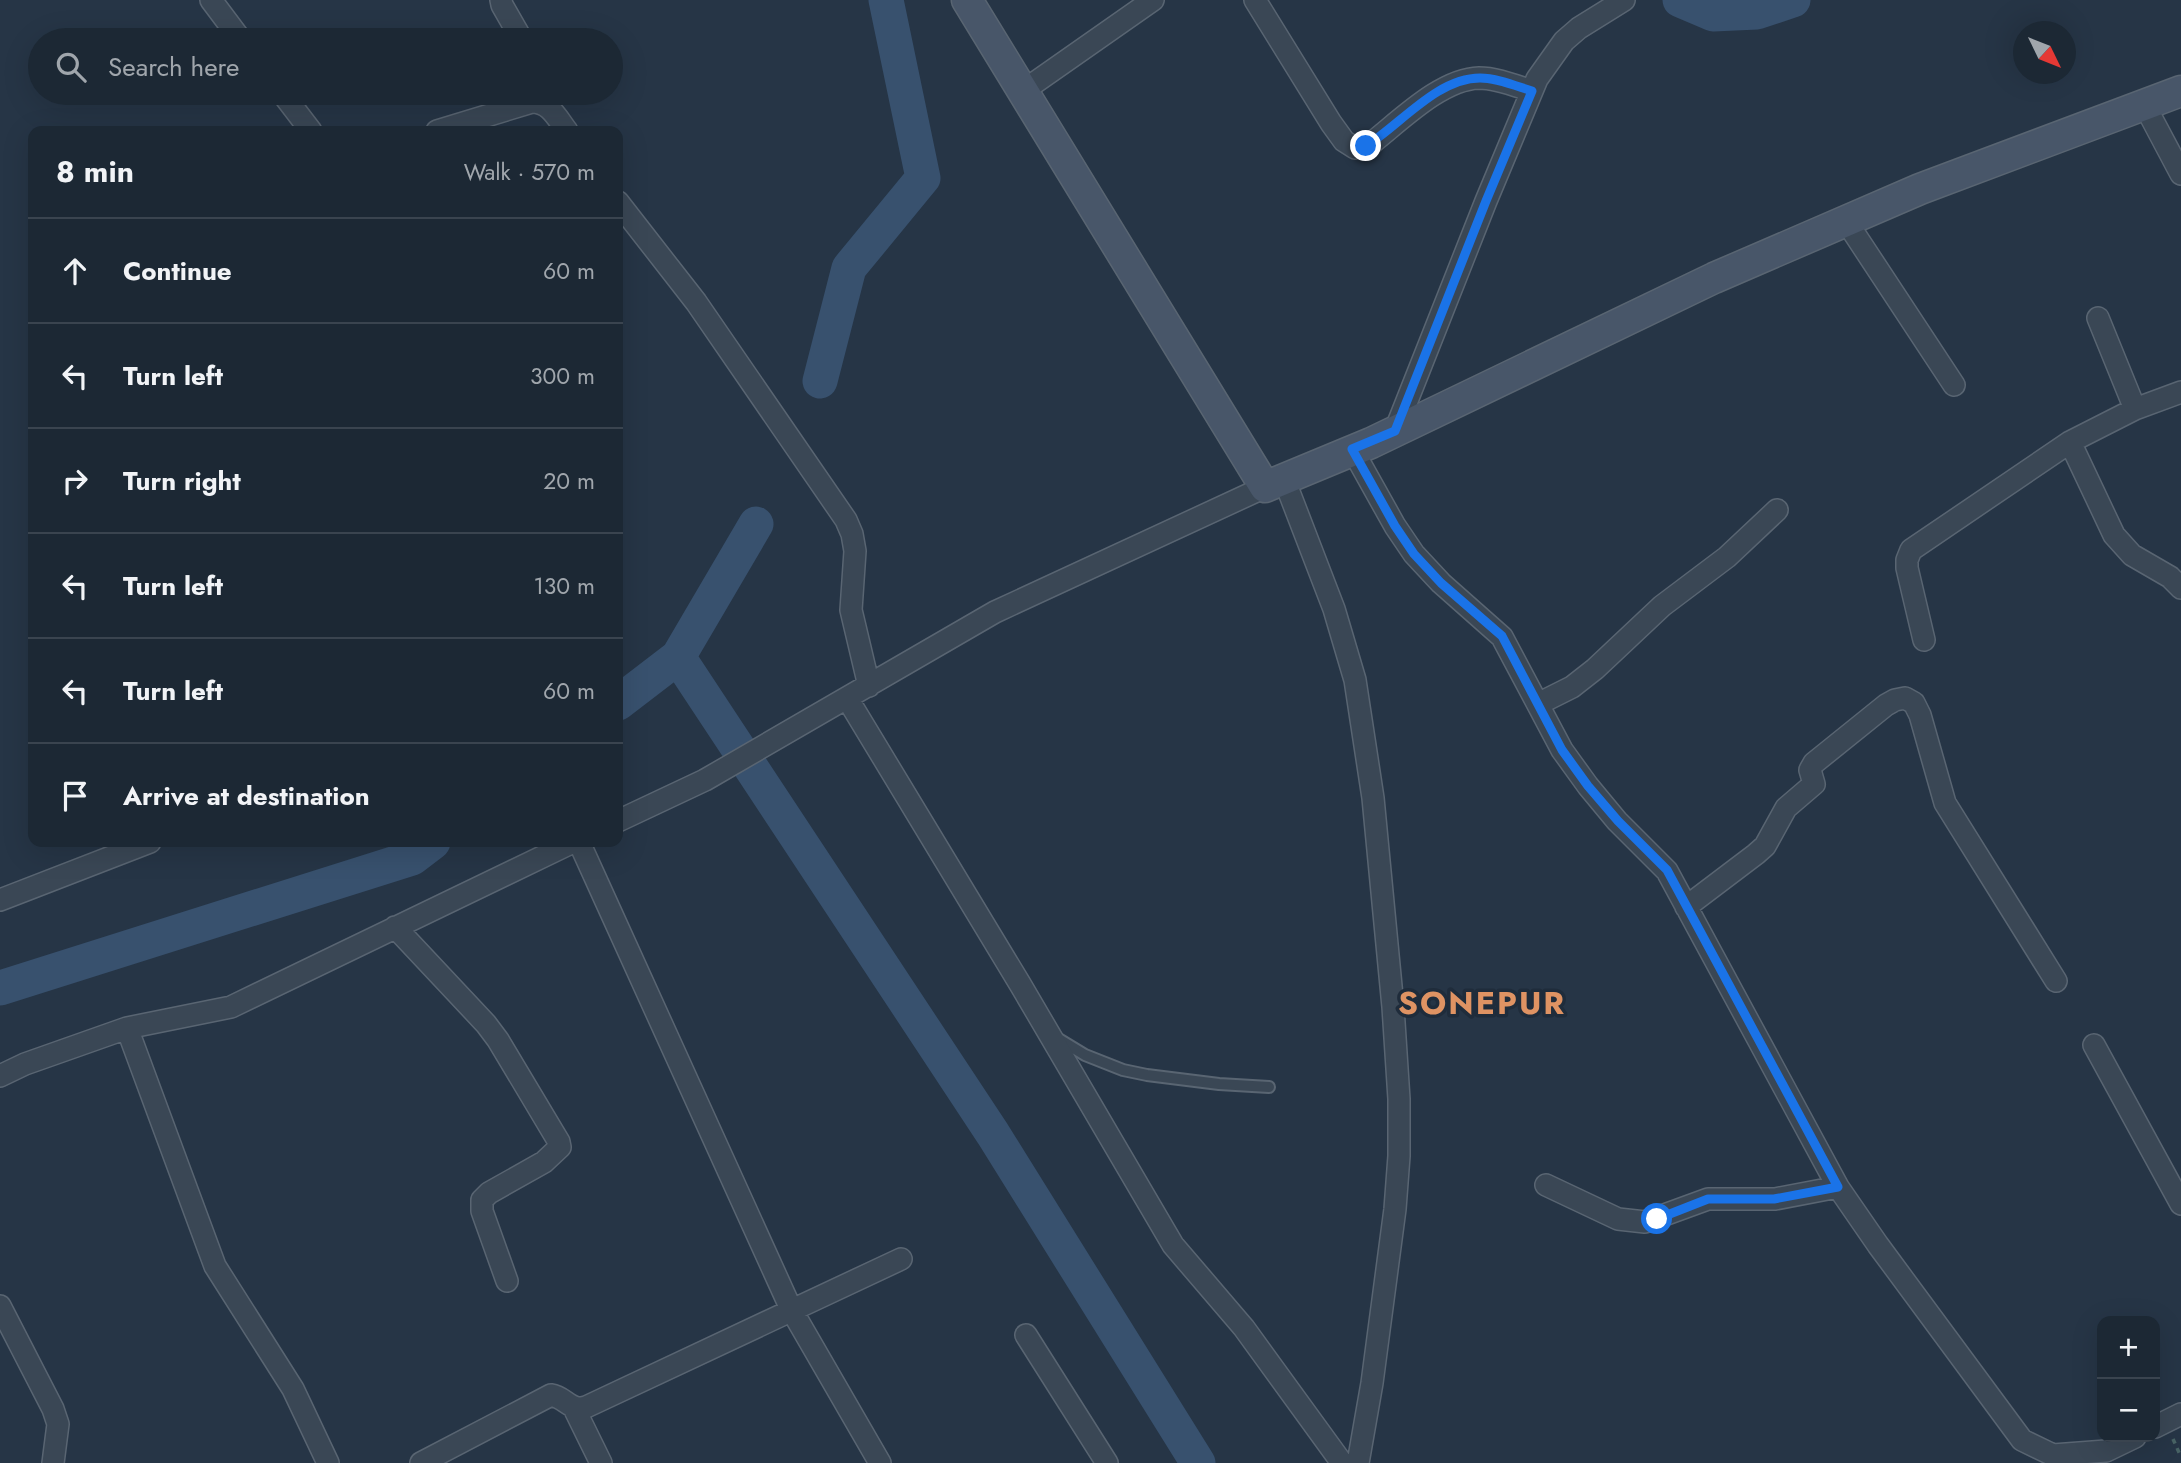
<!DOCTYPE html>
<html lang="en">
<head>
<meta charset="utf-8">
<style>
  body { margin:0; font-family:Jost,sans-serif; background:#293440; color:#f1f3f6 }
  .controls { position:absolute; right:21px; bottom:21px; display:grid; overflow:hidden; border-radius:14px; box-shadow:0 7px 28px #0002 }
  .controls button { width:63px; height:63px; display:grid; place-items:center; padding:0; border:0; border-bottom:2px solid #3a444f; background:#1c2834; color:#f1f3f6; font:35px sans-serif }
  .compass { position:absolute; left:2013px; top:21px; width:63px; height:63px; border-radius:50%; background:#1c2834; box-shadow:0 7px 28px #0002; rotate:133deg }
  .stop { position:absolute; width:21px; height:21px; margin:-16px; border:5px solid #1a73e8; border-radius:50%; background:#fff }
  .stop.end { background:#1a73e8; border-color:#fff; box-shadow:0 2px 7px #0008 }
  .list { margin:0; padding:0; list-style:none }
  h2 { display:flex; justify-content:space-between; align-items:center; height:91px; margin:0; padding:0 28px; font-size:30px }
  h2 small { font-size:23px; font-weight:400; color:#a0a6ac }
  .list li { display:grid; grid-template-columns:46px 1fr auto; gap:21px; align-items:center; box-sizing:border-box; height:105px; padding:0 28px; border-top:2px solid #3a444f }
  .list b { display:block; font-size:26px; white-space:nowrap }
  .list em { font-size:23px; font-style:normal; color:#a0a6ac }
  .icon { flex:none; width:38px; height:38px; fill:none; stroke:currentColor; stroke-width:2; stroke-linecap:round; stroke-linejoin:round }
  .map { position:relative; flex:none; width:2181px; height:1463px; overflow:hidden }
  .search { position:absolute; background:#1c2834; box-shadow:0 7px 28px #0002; left:28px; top:28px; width:595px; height:77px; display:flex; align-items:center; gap:18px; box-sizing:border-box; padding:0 24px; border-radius:38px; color:#a0a6ac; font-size:26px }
  .panel { position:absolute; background:#1c2834; box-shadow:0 7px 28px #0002; left:28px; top:126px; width:595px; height:721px; border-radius:14px }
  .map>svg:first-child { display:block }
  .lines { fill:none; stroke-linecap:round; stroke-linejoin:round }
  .river { stroke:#38516e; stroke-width:35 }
  .lane-casing { stroke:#596572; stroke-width:14 }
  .street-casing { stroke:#596572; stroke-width:24 }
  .secondary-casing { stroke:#596572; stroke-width:33 }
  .path { stroke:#486365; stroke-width:3.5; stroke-dasharray:5 5; stroke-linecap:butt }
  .lane { stroke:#3a4755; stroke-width:10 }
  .street { stroke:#3a4755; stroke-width:21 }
  .secondary { stroke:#485669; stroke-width:30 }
  .route { stroke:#1a73e8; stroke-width:9 }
  .labels { text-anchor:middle; stroke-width:7; stroke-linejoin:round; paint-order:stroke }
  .district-label { font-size:32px; font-weight:bold; letter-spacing:2px; fill:#df9363; stroke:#1f2c3b }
</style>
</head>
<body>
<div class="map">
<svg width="2181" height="1463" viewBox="0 0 2181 1463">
  <rect width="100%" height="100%" fill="#263546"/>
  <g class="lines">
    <path class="river" d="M1680,0L1713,14L1757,12L1793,0
      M820,381L849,268L923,178L886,0
      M678,657L993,1134L1198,1463
      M618,703L678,657L756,524
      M0,988L412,858L433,842"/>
    <g class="lane-casing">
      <path id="lane" d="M1057,1038L1085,1055L1123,1070L1147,1075L1219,1084L1269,1087"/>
    </g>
    <g class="street-casing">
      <path id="street" d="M211,0L241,40
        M501,0L502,5L522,40
        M1255,0L1331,123L1344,141L1355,148L1366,146L1373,142C1402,119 1442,79 1479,78C1497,78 1516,86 1532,91
        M1023,91L1153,0
        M282,93L311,131
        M2145,106L2181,174
        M437,131L532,102C550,102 557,118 567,131
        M618,202L696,302L846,520L852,534L855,551L851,610L869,686
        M1846,221L1954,385
        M2098,318L2135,409
        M1395,431L1486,201L1537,79L1564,41L1579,28L1624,0
        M2070,442L2114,535L2132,555L2170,577L2181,588
        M1352,449L1395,526L1414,554L1441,583L1502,637L1562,750L1588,786L1617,821L1667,871L1838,1187L1878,1245L2022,1440L2053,1455L2106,1451L2135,1437
        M1284,479L1334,609L1355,680L1373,798L1393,1007L1399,1099V1156L1395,1209L1372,1383L1358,1463
        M1924,640L1907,568V560L1911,550L2070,442L2135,409L2181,392
        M847,698L1020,984L1173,1245L1244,1328L1342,1463
        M1538,704L1572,687L1595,669L1662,606L1727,557L1777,510
        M618,821L705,780L995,612L1265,487
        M579,842L791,1309L880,1463
        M0,900L150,842
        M1686,907L1756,854L1765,846L1786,808L1814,784L1810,770L1814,763L1886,705L1895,700L1905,698L1914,703L1920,715L1945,803L2056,981
        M395,927L486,1024L498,1040L559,1142L560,1147L544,1162L489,1193L482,1200V1211L507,1281
        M127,1028L215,1266L293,1389L328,1463
        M2094,1045L2181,1204
        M0,1076L25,1064L127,1028L231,1007L573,842
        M1546,1185L1618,1219L1645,1222L1708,1199H1775L1838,1187
        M0,1306L53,1409L58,1424L53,1463
        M1026,1335L1107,1463
        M574,1408L601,1463
        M2155,1427L2181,1414
        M421,1463L551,1395C565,1397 571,1412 586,1407L901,1259"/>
    </g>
    <g class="secondary-casing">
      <path id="secondary" d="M967,0L1265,487L1371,443L1714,278L1920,189L2181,91"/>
    </g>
    <path class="path" d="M2173,1439L2181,1457"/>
    <use href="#lane" class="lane"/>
    <use href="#street" class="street"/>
    <use href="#secondary" class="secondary"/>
  </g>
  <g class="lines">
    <path class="route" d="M1366,146C1400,125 1437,78 1480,78C1497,78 1516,86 1532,91L1486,201L1395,431L1352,449L1395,526L1414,554L1441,583L1502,636L1562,750L1588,786L1618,821L1667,870L1838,1187L1774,1199H1708L1657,1219"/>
  </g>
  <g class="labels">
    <g class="district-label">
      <text x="1482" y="1014">SONEPUR</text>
    </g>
  </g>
</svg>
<div class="controls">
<button>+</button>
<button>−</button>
</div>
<svg class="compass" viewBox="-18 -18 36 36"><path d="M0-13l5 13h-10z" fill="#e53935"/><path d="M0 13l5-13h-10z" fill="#a0a6ac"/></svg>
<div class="stop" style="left:1657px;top:1219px"></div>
<div class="stop end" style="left:1366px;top:146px"></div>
<div class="search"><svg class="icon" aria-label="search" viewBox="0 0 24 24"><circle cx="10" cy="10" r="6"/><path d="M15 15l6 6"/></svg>Search here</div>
<section class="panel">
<h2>8 min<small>Walk · 570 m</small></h2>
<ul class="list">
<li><svg class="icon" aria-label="ahead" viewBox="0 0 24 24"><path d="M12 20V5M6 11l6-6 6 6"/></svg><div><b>Continue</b></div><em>60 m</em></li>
<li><svg class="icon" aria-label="left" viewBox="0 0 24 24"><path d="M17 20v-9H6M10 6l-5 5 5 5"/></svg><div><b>Turn left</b></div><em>300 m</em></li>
<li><svg class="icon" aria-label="right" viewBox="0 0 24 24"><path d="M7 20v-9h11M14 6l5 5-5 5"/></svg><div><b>Turn right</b></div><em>20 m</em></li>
<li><svg class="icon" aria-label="left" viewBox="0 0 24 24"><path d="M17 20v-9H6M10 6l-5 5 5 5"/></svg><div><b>Turn left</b></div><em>130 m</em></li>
<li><svg class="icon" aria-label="left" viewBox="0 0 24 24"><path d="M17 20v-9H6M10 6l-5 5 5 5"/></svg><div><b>Turn left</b></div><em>60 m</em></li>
<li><svg class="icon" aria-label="arrive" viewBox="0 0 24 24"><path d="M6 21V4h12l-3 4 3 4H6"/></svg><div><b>Arrive at destination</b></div></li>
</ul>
</section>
</div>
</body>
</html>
